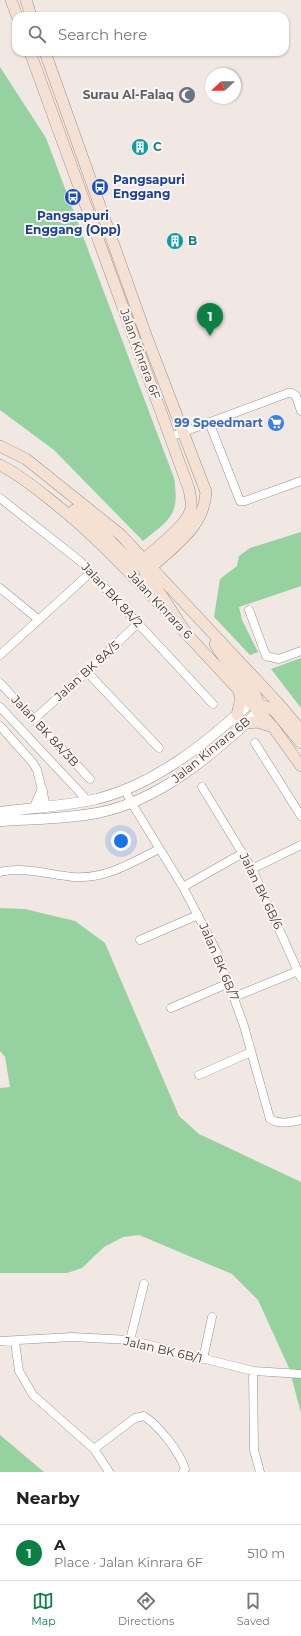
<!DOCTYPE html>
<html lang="en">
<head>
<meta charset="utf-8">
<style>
  body { margin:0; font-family:Montserrat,sans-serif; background:#f6f6f6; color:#222 }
  .compass { position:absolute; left:205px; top:68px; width:36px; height:36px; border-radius:50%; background:#fff; box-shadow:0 1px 3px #0004; rotate:248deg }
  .you { position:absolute; left:121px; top:841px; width:14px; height:14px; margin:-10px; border:3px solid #fff; border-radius:50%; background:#1a73e8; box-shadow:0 0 0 6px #1a73e833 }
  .badge { display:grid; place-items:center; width:26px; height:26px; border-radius:50%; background:#0b8043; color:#fff; font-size:13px; font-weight:700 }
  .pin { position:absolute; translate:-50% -33px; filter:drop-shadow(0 1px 2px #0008) }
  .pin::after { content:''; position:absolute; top:21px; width:14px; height:12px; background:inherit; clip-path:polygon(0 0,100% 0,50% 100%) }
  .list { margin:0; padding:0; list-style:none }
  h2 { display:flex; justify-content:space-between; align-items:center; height:52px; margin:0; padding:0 16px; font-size:17px }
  h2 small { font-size:13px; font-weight:400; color:#767676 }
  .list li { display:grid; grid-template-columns:26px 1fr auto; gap:12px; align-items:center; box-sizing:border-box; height:56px; padding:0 16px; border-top:1px solid #e0e0e0 }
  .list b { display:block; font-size:15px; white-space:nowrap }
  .list p { margin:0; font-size:13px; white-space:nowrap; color:#767676 }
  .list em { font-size:13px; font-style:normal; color:#767676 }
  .icon { flex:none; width:22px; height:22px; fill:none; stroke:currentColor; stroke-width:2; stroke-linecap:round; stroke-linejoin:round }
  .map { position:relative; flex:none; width:301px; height:1472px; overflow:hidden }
  .search { position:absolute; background:#fff; box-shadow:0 1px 3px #0004; left:12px; right:12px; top:12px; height:44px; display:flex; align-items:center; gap:10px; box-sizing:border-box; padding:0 14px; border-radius:12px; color:#767676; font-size:15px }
  .sheet { height:108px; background:#fff }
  nav { display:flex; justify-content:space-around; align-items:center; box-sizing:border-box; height:56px; border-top:1px solid #e0e0e0; background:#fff; font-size:11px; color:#767676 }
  nav a { display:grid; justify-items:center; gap:2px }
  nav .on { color:#0b8043 }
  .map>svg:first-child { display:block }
  .green { fill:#96d1a0 }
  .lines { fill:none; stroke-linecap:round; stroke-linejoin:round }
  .minor-casing { stroke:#9b928e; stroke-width:9 }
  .tertiary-casing { stroke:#9b928e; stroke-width:11 }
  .secondary-casing { stroke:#9b928e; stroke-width:12 }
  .minor { stroke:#fff; stroke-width:8 }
  .tertiary { stroke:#fff; stroke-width:10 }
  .secondary { stroke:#f4e1d3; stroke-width:11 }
  .labels { text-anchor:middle; stroke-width:4; stroke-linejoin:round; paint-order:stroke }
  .worship-label { font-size:12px; font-weight:bold; fill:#5b616d; stroke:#fef4f0; text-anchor:end }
  .culture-label { font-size:12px; font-weight:bold; fill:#0d838f; stroke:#fef4f0; text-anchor:start }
  .transit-label { font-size:12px; font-weight:bold; fill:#164399; stroke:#fef4f0; text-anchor:start }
  .street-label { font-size:12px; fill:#3c3937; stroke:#fef4f0 }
  .shop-label { font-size:12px; font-weight:bold; fill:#366cbe; stroke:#fef4f0; text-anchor:end }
</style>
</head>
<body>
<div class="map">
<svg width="301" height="1472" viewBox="0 0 301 1472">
  <rect width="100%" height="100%" fill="#f1e7e3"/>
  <path class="green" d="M0,67L46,138L174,478C180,516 170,519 143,541L54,450L0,410Z
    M301,532V586L239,607L242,620L258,652L250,655L214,617L220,579L237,566L239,556L250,548Z
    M301,658V708L271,669Z
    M0,908L25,909L75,921L105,943L179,1116L199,1134L301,1182V1413L289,1368L258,1300L232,1274L139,1235L123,1237L104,1247L82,1268L67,1273H0V1088L10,1087L5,1057L0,1051Z
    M0,1435L44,1472H0Z"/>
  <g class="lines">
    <g class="minor-casing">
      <path id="minor" d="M209,422L240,501H245L301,481
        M170,437L288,393H292L296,396L301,411
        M0,498L80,561L213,704
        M0,588L39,620
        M249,610L266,656L279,659L301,651
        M0,655L90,573
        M87,672L159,748
        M0,683L90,779
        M0,707L88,801
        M34,719L87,672L138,623
        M0,726L33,763L37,770L46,806
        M255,743L301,816
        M202,787L252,869L301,978
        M125,790L131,802L183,887L218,954L244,1026L270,1119C280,1125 290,1122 301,1120
        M252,869L301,845
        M0,872C22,866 51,875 74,877C106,879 131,863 159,849
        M183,887L243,853
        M140,940L198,915
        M234,997L298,971
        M171,1008L229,983
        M199,1075L251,1052
        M130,1340L144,1284
        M0,1341L72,1337L130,1340L253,1371L301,1374
        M15,1342L19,1371L33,1395L94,1449L109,1472
        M203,1359L212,1317
        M253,1371L254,1450L260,1472
        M94,1449L135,1418L144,1416C158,1425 180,1452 185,1469L183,1472"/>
    </g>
    <g class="tertiary-casing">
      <path id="tertiary" d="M35,807L42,791
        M0,812C32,808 65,806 97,799C156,784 206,743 250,703
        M0,821C32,819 66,819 97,813C160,801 213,754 258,712"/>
    </g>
    <g class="secondary-casing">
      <path id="secondary" d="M11,0L17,16
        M26,0L31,16
        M30,52L189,489C190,496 192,501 191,508C188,525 157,547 144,559L143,567L146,575L162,596L186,633
        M45,52L147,338L206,492C204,527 176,544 152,567
        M0,446L26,459L121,535L277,702L301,730
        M0,465C18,474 32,485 48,498C92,532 129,572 167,612
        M74,510C98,524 113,547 134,563C139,567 144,567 149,567
        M182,629L273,727L301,766
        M215,644C220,652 225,660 231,667C242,680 262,693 258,712
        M253,702L274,710L301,743
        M237,715L241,698L238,689
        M247,723L257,722L270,726"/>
    </g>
    <use href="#minor" class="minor"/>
    <use href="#tertiary" class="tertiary"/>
    <use href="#secondary" class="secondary"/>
  </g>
  <defs>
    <g id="mosque-disc" transform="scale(0.9)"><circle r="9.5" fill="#6b7280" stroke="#fef4f0"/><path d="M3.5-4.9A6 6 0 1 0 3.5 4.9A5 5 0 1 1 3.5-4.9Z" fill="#fff"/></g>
    <g id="building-disc" transform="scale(0.9)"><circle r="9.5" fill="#0f9aa8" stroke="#fef4f0"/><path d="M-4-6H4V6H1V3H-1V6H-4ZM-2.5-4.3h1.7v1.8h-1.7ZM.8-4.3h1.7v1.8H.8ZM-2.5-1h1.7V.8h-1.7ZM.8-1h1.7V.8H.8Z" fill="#fff"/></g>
    <g id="bus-disc" transform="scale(0.9)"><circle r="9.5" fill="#1a4fb4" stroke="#fef4f0"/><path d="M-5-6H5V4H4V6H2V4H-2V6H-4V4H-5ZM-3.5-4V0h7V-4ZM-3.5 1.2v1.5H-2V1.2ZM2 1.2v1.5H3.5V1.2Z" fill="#fff"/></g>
    <g id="supermarket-disc" transform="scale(0.9)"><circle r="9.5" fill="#3f7fe0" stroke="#fef4f0"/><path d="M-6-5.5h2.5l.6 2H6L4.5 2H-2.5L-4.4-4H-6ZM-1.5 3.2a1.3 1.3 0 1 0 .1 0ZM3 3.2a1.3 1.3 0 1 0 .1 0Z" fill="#fff"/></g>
  </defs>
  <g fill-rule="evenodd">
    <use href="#mosque-disc" x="187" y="95"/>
    <use href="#building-disc" x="140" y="147"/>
    <use href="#bus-disc" x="100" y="187"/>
    <use href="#bus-disc" x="73" y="197"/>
    <use href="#building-disc" x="175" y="241"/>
    <use href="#supermarket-disc" x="276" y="423"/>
  </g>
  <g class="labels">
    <g class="worship-label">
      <text x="174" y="99">Surau Al-Falaq</text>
    </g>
    <g class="culture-label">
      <text x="153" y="151">C</text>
      <text x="188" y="245">B</text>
    </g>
    <g class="transit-label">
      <text x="113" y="184">Pangsapuri<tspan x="113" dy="14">Enggang</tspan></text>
      <text x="73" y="220" text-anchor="middle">Pangsapuri<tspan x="73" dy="14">Enggang (Opp)</tspan></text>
    </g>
    <g class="street-label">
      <text transform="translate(140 354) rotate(70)" y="4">Jalan Kinrara 6F</text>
      <text transform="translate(112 595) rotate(47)" y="4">Jalan BK 8A/2</text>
      <text transform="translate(160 605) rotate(47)" y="4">Jalan Kinrara 6</text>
      <text transform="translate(87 671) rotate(-42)" y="4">Jalan BK 8A/5</text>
      <text transform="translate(45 731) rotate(47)" y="4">Jalan BK 8A/3B</text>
      <text transform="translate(211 750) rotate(-39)" y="4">Jalan Kinrara 6B</text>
      <text transform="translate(261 891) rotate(64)" y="4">Jalan BK 6B/6</text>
      <text transform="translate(219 962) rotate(67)" y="4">Jalan BK 6B/7</text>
      <text transform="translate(163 1350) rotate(13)" y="4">Jalan BK 6B/1</text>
    </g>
    <g class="shop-label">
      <text x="263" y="427">99 Speedmart</text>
    </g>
  </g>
</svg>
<svg class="compass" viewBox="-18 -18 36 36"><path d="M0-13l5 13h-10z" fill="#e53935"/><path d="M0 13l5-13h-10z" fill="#767676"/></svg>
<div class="you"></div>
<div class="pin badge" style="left:210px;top:336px">1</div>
<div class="search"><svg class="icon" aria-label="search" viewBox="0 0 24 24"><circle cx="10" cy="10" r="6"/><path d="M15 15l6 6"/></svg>Search here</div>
</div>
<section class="sheet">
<h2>Nearby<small></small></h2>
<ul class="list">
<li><span class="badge">1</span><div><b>A</b><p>Place · Jalan Kinrara 6F</p></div><em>510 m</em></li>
</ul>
</section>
<nav>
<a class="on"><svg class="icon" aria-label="map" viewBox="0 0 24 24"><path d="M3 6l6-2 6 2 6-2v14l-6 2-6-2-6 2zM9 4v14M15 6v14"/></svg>Map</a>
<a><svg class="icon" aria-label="directions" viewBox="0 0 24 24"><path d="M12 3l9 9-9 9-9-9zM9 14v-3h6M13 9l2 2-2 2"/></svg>Directions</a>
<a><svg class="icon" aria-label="saved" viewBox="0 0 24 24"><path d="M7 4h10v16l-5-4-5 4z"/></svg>Saved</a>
</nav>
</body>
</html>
